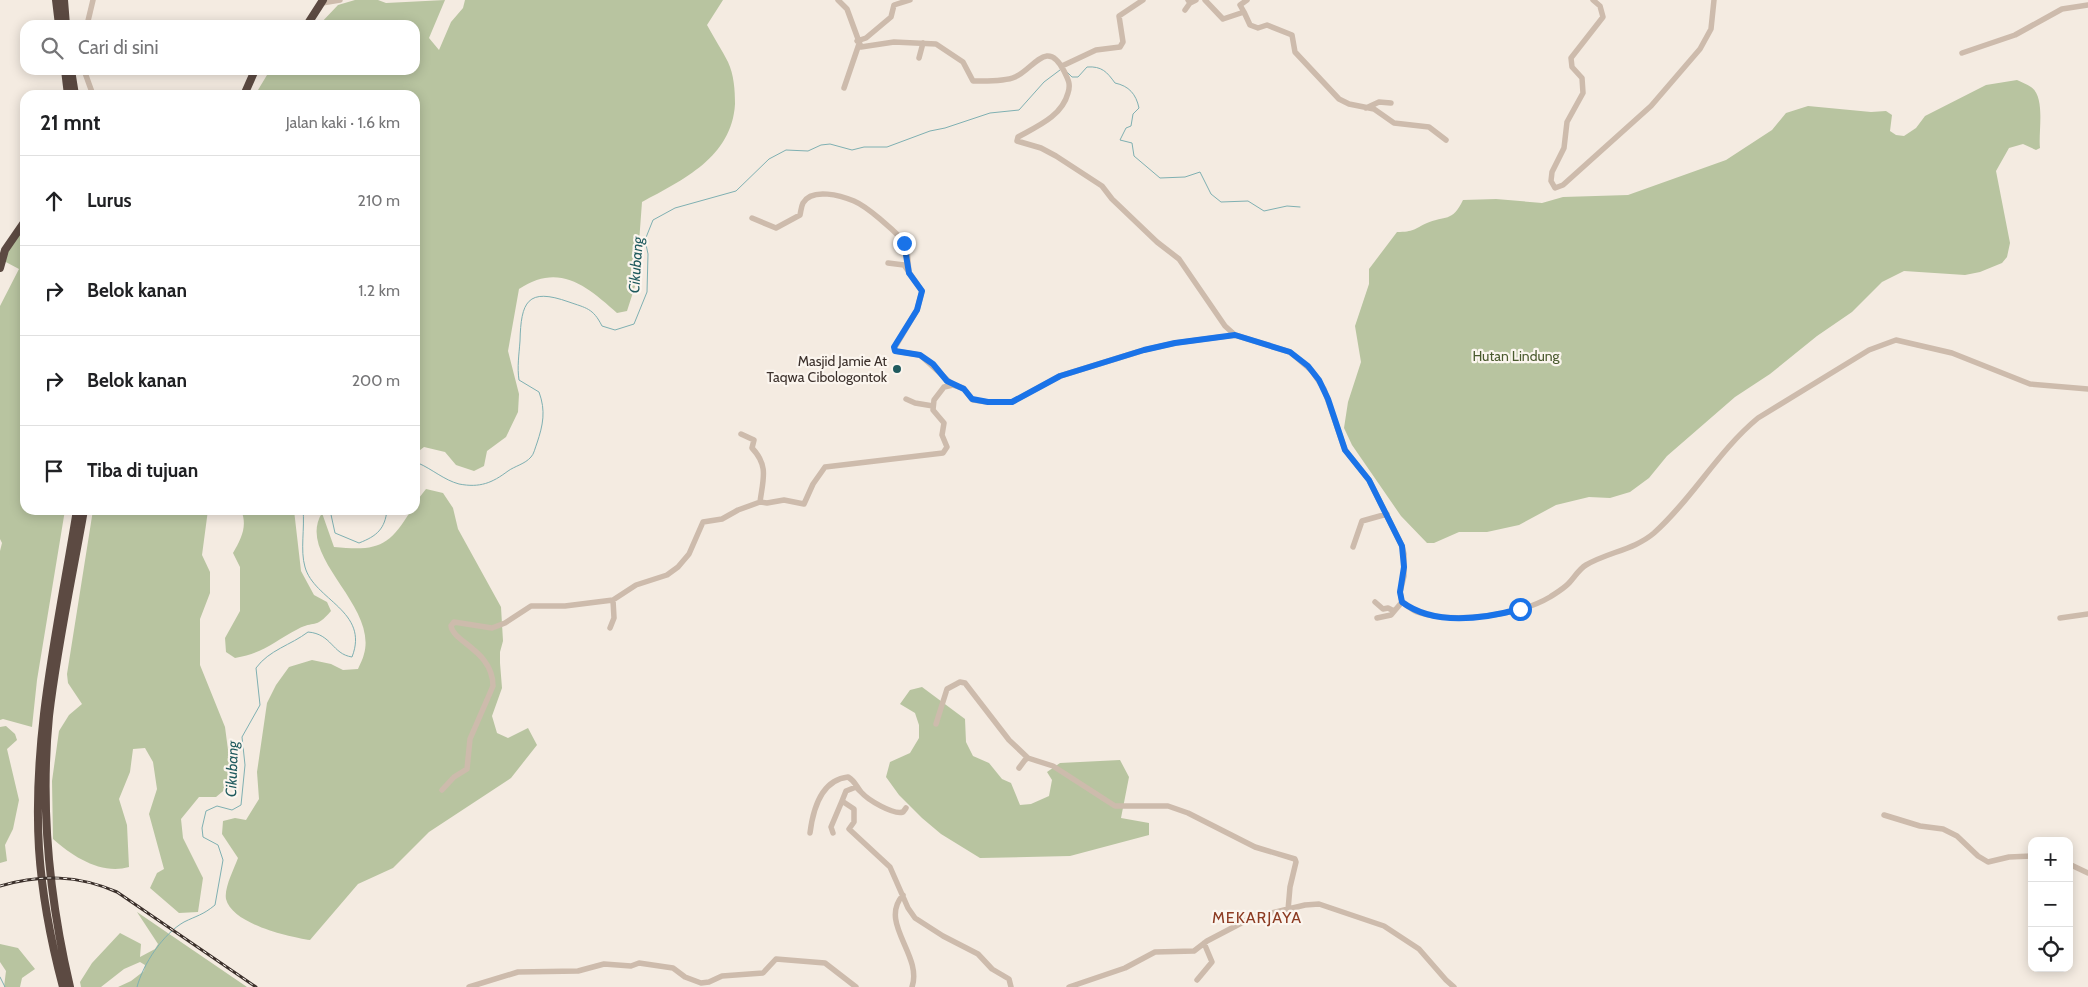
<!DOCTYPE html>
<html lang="id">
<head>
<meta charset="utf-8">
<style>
  body { margin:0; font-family:Cabin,sans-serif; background:#f2f2f2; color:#202124 }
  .controls { position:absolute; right:15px; bottom:15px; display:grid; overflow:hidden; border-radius:10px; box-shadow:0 2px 12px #0003 }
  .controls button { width:45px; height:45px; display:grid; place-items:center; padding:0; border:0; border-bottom:1px solid #e0e0e0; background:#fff; color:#202124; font:25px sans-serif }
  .stop { position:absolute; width:15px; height:15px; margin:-11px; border:4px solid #1a73e8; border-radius:50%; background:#fff }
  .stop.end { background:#1a73e8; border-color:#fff; box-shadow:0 1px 5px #0008 }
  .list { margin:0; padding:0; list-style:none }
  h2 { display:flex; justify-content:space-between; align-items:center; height:65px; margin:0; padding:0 20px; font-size:21px }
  h2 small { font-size:16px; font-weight:400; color:#757577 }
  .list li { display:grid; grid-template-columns:32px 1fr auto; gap:15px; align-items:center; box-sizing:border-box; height:90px; padding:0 20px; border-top:1px solid #e0e0e0 }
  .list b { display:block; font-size:19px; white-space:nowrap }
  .list em { font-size:16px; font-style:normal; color:#757577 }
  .icon { flex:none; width:28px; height:28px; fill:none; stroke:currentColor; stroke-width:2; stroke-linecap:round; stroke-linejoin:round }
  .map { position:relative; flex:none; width:2088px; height:987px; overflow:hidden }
  .search { position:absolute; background:#fff; box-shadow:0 2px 12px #0003; left:20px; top:20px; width:400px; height:55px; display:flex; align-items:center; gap:12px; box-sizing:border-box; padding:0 18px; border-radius:15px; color:#757577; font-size:19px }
  .panel { position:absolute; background:#fff; box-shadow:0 2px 12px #0003; left:20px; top:90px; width:400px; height:425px; border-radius:15px }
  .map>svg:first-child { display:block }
  .green { fill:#b8c4a0 }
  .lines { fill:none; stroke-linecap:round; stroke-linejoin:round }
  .stream { stroke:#7fb0b2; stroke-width:1 }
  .minor { stroke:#cdbbac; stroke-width:5.5 }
  .highway { stroke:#5c4a42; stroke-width:8 }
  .rail-casing { stroke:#3b302b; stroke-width:3 }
  .rail { stroke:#fbf5ee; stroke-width:1; stroke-dasharray:4; stroke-linecap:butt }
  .route { stroke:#1a73e8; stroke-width:6 }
  .poi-dot { fill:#1f5a5e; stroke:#fbf5ee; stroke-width:2 }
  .labels { text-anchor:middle; stroke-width:4.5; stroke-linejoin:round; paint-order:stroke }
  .park-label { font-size:14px; fill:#4a5a2e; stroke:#fbf5ee }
  .poi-label { font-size:14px; fill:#3b302b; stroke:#fbf5ee; text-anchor:end }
  .water-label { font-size:15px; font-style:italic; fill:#1f5a5e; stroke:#fbf5ee }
  .quarter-label { font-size:16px; letter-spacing:1px; fill:#8c3b22; stroke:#fbf5ee }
</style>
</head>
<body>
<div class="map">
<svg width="2088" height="987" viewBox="0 0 2088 987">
  <rect width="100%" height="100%" fill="#f4ebe1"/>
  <path class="green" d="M355,0H378L386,3L445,0L429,38L439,50L451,22L463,8L465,0H723L707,25C714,38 722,50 728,62C734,75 735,90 735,104C732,157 683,180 642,202L636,283L627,311L617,313C587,286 559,262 519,289L508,351L519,394L518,412L506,437L487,451L484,466L474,471L456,465L445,452L424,447L415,454V95H255L270,70H415V25H319L338,5Z
    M2017,80C2021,82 2027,84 2031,87C2046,97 2038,133 2040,148L2036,150L2023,144L2009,148L1996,171L2010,243L2007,257L2002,263L1980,272L1965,275L1904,271L1882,282L1852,312L1817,336L1770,374L1735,397L1667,456L1649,478L1630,492L1610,498L1589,497L1556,505L1519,525L1487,532H1459L1434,543H1427L1401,516L1352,445L1344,428L1348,402L1361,362L1355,326L1369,284V269L1397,232C1414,232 1414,229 1427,223C1445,215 1452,223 1463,200L1496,199L1542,203L1563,197L1628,195L1726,160L1772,130L1786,113L1808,106L1871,112L1886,111L1892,115L1890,131L1896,135L1904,136L1916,128L1925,116L1986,85Z
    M25,224V510H65L37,680L32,727L3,719L0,720V551L2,543L0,539V306L19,269L2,260Z
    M426,489L443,493L453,508L458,529L501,607L503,641L500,652V663L502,688L492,716L497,733L508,738L528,728L537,745L511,778L429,832L393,868L358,884L310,940C289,937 232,924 226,899C224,888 234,869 238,858L222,834L223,821L235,818L246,820L259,799L257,772L267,703L276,685L289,667L312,660L331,664L343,670L358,669C360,664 363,659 364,654C378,605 295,556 322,513L334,547C376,551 389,548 411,510H415V503Z
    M93,510H208L202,555L210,572V593L200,619V665L225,727L230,765L228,787L216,797H199L181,819L183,838L203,878L198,912L179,913L150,888L157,873L164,869L149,814L157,789L153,762L145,748L133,749L130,772L119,799L127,825L129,867C102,875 73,857 53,839L52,781L59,731L69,715L82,704L68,683L67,674Z
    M241,510H294L301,571L314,595L327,602L331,611C315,630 314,620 298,629C273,642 264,653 235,658L226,652L225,638L240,611V567L233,553C241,539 248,526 241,510Z
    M922,687L965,719L966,742L973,756L989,763L1002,779L1011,783L1020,805L1031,804L1049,796L1052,780L1047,772L1060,763L1120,760L1129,777L1121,818L1149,823V835L1070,856L980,858L941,834L922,818L899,795L886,777L890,762L910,753L919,738V725L915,713L900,704L910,690Z
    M6,726L15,734L17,740L7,749L19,800L13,829L5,845L7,861L0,863V727Z
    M137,912L247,987H118L131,981L144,971L145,965L140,962L124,969L101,987H81L80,982L92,963L120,933L141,944L140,957L155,949L158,944Z
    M0,944L18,948L35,969L22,978L20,987H4L6,971L0,962Z"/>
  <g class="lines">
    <path class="stream" d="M1066,71L1072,77H1078L1087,67C1102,66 1107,72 1115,83C1129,86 1136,94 1139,108L1133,114L1131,126L1126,128L1120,140L1132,143L1134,156L1160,178L1185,177L1200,172L1211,194L1221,202L1248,201L1264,211L1287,206L1300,207
      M415,464L418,463C432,469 444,480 459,484C480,488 492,483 508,471C515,466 525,464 531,457C534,454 535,448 537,443C543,425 546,411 539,392L519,380C517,367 519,355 520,341C521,302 527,287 569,302C586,308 593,308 602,326L615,330L634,324L647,292L648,254L645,240L653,220L675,208L736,191L769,159L786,150L808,151L821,145L830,144L852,150L864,147H887L930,131L945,128L990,113L1019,110L1044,82L1060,70
      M330,510L335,533L359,543C377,536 385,529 387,510
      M0,977L5,987
      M137,987C143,964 163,934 184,922C196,916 203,915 215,905L223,860L218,845L203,837L202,828L206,811L217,806L232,810L241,805L245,765L242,737L260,705L256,668C269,650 291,645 308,632C332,634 332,654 352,657C370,611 314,600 305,567C300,550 305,528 303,510"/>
    <path class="minor" d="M838,0L847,9L861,47L894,42L936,44L963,62L973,81C985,81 1004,82 1015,77C1033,70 1047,37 1064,71C1068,79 1071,84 1068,93C1062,116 1038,126 1018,137L1017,141L1041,148L1056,156L1102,186L1112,199L1157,242L1179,259L1225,326L1235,335L1290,352L1312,371L1324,389L1345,450L1369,480L1402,546L1404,554V576L1400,592L1402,602C1406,605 1412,610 1417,612C1452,624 1518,616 1550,597C1556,593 1563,589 1568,584C1574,578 1579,569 1586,565C1608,552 1634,550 1654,533C1693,498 1718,451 1758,418L1869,350L1896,340L1952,353L2030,384L2088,389
      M1188,0L1190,3L1196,0
      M1205,0L1223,19L1244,12L1250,25L1258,28L1267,25L1292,35L1295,52L1339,99L1349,104L1374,109L1394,123L1429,127L1446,140
      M1593,0L1600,6L1603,17L1571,58L1572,67L1582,78L1583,93L1567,122L1564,148L1552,172L1551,181L1555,188L1563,185L1651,106L1700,49L1711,29L1714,0
      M322,3L340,0
      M1185,10L1190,3
      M1244,12L1240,5L1247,0
      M87,25L93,0
      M857,41L866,38L891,17L894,5L910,0
      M1962,53L2015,35L2062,9L2088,5
      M919,58L923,43
      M1062,66L1096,50L1120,47L1123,42L1119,16L1143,0
      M84,70L93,95
      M844,88L859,44
      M1366,108L1379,102L1391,103
      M752,218L776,228L800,215C801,211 801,207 803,203C812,187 842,196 854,201C868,207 892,229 903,240L907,249L909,273
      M888,263L904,265L922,291L917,310L895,347V351L920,355L953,385
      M906,399L915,403L933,406
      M741,434L754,440L752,448C769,466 763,479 760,502
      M1353,547L1362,521L1387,514
      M1375,602L1383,609L1388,608L1394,611
      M1377,618L1391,615L1402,602
      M2060,618L2088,614
      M610,628L614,618L613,600
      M936,724L947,689L960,682L965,683L1009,740L1028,758
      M1019,768L1025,760L1028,758L1053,766L1115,806H1168L1188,813L1255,847L1295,859L1296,862L1290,887L1288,910
      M442,790L454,777L467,769L470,739L493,686C493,651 453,642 451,626L454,622L492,628L505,623L531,606H565L613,600L636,585L667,575L678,567L689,554L703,522L722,519L738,510L760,502L767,503L784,500L804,504L813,484L825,467L943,453L947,447L942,435L944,423L933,410L934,400L944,387L953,385L963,388L973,400L988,402H1012L1060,376L1144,350L1175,343L1235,335
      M842,801L846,791L856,787L860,791
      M1884,815L1920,826L1943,829L1957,836L1978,856L1988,862L2009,857L2032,856
      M810,833C813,809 821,780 848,777C855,781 856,786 861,792C868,800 893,815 903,812L906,808
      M833,833L831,827L842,801L854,809V822L849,829L890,867L908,908L915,918L943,936L978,954L992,969L1009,979L1011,987
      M2069,864L2088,873
      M903,895C878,923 923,955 912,987
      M1197,980L1212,962L1204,943
      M469,987L518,972L578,971L604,964L631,966L639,963L673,968L685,977L701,983L709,982L722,976L763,973L776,959L825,963L856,987
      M1069,987L1125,968L1155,952L1194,951L1207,941L1251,918L1305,905L1319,904L1384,926L1419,949L1446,980L1454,987"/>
    <path class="highway" d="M56,0L59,25
      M64,0L66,25
      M307,25L323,0
      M65,70L68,95
      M71,70L75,95
      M244,95L255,70
      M0,268L5,250L25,221
      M63,987C51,942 42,895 39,849C32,735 59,622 77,510
      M70,987C49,897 40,808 49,716C57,647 72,578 84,510"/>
    <g class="rail-casing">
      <path id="rail" d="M0,886C41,874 78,875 117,892L256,987"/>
    </g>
    <use href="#rail" class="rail"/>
  </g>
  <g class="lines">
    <path class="route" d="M904,243L909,273L922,291L917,310L894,347L895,351L920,355L933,364L947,381L964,389L972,399L988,402H1012L1060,376L1144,350L1175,343L1235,335L1290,352L1308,366L1319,380L1328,399L1345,450L1369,480L1402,546L1404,567L1400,592L1402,602C1434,626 1483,619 1520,609"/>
  </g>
  <circle class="poi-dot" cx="897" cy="369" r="5"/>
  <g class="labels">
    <g class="park-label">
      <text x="1516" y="361">Hutan Lindung</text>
    </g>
    <g class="poi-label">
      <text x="887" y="366">Masjid Jamie At<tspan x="887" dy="16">Taqwa Cibologontok</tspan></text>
    </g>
    <g class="water-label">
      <text transform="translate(636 265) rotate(-86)" y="5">Cikubang</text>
      <text transform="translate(232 769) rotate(-88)" y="5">Cikubang</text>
    </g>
    <g class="quarter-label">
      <text x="1257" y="923">MEKARJAYA</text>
    </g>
  </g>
</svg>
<div class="controls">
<button>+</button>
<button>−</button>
<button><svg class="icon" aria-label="locate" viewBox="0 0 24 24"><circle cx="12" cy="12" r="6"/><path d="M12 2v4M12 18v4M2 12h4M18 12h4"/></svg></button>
</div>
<div class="stop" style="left:1520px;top:609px"></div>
<div class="stop end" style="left:904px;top:243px"></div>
<div class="search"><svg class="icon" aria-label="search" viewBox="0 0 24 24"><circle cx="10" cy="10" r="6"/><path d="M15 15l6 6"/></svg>Cari di sini</div>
<section class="panel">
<h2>21 mnt<small>Jalan kaki · 1.6 km</small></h2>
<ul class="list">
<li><svg class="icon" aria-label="ahead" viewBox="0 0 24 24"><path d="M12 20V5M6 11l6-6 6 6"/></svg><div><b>Lurus</b></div><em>210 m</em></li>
<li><svg class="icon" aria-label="right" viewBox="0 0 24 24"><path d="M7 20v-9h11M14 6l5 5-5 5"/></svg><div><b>Belok kanan</b></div><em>1.2 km</em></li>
<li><svg class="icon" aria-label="right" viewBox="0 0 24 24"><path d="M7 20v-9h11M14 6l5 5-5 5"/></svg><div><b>Belok kanan</b></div><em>200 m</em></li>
<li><svg class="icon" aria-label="arrive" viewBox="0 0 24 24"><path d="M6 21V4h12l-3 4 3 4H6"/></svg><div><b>Tiba di tujuan</b></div></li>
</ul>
</section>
</div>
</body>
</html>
